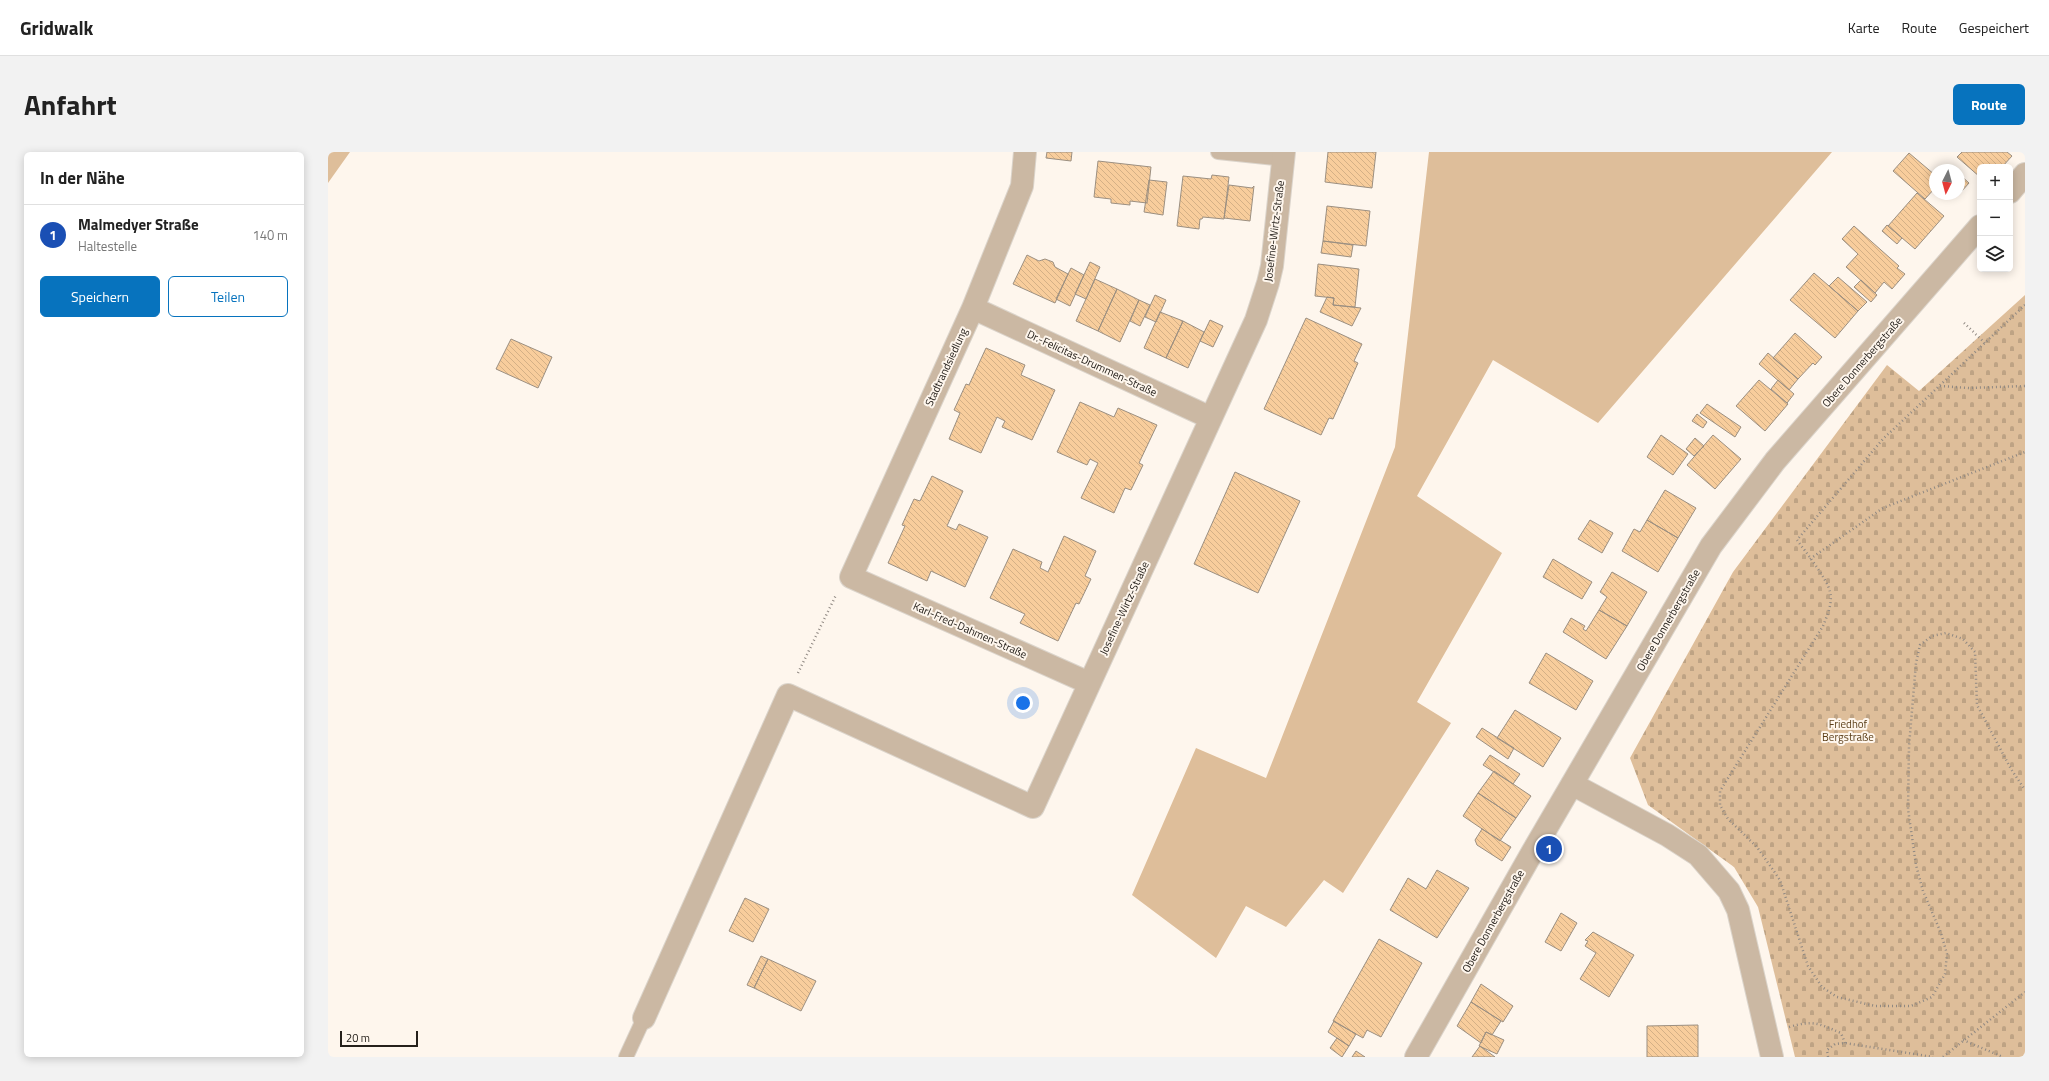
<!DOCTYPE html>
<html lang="de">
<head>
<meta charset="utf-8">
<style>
  body { margin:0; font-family:"Titillium Web",sans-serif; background:#f2f2f2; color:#222 }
  .controls { position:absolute; right:12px; top:12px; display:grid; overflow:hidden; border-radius:6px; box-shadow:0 2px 10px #0003 }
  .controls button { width:36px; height:36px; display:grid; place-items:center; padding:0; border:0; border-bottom:1px solid #e0e0e0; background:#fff; color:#222; font:20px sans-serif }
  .compass { position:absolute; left:1601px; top:12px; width:36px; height:36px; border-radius:50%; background:#fff; box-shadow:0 2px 10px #0003; rotate:186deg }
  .scale { position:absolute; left:12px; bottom:10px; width:78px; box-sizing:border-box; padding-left:4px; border:2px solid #25201b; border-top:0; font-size:11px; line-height:14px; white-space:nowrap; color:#25201b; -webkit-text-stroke:3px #fef6ed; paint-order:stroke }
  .you { position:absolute; left:695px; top:551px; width:14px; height:14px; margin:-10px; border:3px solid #fff; border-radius:50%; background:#1a73e8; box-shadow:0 0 0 6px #1a73e833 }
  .badge { display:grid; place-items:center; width:26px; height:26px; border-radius:50%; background:#0773be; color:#fff; font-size:13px; font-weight:700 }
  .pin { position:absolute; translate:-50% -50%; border:2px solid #fff; box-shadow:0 1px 4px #0006 }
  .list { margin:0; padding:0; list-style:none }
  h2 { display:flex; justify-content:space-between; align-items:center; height:52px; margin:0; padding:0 16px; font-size:17px }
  h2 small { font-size:13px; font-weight:400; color:#767676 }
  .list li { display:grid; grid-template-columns:26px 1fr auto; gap:12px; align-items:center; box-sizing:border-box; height:60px; padding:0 16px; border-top:1px solid #e0e0e0 }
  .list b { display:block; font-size:15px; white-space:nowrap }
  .list p { margin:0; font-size:13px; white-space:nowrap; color:#767676 }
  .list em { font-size:13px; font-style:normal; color:#767676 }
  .actions { display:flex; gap:8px; padding:12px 16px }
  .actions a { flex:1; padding:9px 0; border:1px solid #0773be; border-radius:6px; text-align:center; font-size:14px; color:#0773be }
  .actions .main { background:#0773be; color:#fff }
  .icon { flex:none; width:22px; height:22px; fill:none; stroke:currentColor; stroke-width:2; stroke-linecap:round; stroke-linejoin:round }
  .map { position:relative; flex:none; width:1697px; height:905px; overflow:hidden; border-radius:6px }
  header { display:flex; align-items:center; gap:24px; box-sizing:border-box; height:56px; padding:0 20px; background:#fff; border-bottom:1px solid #e0e0e0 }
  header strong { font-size:19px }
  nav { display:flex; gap:22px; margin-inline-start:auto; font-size:14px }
  .intro { display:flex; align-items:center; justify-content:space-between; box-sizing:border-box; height:96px; padding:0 24px }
  h1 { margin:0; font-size:28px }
  .button { padding:10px 18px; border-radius:6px; background:#0773be; color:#fff; font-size:14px; font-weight:700 }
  main { display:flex; gap:24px; padding:0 24px }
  aside { flex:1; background:#fff; border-radius:6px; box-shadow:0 2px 10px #0003 }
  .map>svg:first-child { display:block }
  .green { fill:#debe9a }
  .cemetery { fill:url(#cemetery-stones) }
  .building { fill:url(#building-back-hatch); stroke:#9b8f81 }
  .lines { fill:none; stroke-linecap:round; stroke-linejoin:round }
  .service-casing { stroke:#dbd4cb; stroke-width:16 }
  .minor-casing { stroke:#dbd4cb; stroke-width:24 }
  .path { stroke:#8f8882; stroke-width:2.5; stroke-dasharray:1 3; stroke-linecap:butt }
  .service { stroke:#cbb8a3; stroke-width:14 }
  .minor { stroke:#cbb8a3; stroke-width:22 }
  .labels { text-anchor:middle; stroke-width:4; stroke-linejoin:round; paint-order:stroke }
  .street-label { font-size:11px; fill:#25201b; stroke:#fef6ed }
  .park-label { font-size:11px; fill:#5b3e18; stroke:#fef6ed }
</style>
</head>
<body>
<header>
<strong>Gridwalk</strong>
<nav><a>Karte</a><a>Route</a><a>Gespeichert</a></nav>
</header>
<div class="intro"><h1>Anfahrt</h1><a class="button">Route</a></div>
<main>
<aside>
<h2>In der Nähe<small></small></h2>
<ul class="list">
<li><span class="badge" style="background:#1a4fb4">1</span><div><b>Malmedyer Straße</b><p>Haltestelle</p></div><em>140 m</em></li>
</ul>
<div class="actions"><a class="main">Speichern</a><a>Teilen</a></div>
</aside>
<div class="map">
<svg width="1697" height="905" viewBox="0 0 1697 905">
  <defs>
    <pattern id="cemetery-stones" width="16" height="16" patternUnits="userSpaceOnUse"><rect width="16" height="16" fill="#debe9a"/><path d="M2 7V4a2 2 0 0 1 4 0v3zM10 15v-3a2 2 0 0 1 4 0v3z" fill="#bea384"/></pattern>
    <pattern id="building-back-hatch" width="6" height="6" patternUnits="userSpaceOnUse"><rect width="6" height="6" fill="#f8cd9c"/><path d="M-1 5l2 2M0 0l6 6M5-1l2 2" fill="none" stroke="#d4b086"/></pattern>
  </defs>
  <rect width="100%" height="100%" fill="#fef6ed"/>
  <path class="green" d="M0,0H22L0,31Z
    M1101,0H1504L1270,271L1165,208L1089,344L1174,401L1089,550L1123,571L1015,741L996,728L958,775L918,754L888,806L804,743L868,596L938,626L1067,295Z"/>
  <path class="cemetery" d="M1697,143V905H1467L1430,755L1406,715L1320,653L1302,606L1405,420L1559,213L1591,239Z"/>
  <path class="building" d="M719,0H744L743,9L718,6Z
    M1000,0H1048L1044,36L997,30Z
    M1634,0H1679L1684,4L1674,15H1652V25L1629,5Z
    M1581,1L1607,23V36L1597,47L1565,19Z
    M770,9L823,15L819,51L802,49V53L783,51V47L766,45Z
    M1631,22L1641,31L1633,40L1631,38Z
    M884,23L901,25L896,67L875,65L874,67H872L871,77L849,74L855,24L883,27Z
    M821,28L839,30L835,63L816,60Z
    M901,33L924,36L926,34L922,69L896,66Z
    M1589,41L1616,64L1587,97L1560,74Z
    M999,54L1042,59L1038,94L995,89Z
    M1559,73L1574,86L1569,92L1554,79Z
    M1526,74L1571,114L1569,116L1577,122L1564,137L1556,130L1547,141L1518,115L1530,102L1514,87Z
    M995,89L1025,93L1023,105L993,101Z
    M699,103L711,109L717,107L725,110L727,115L740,122L727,151L685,132Z
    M762,110L772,115L758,147L747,142Z
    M990,112L1031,117L1027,155L1005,153L1006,146L987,144Z
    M743,116L756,123L742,154L728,147Z
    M1486,121L1530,159L1507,186L1462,148Z
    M1510,125L1539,150L1530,159L1501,134Z
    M767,127L789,137L770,179L748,169Z
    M1533,128L1549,143L1543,150L1526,135Z
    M789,137L811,148L792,190L770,179Z
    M827,143L838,148L828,170L817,165Z
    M999,145L1006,146L1005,153L1033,156L1024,174L992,160Z
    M811,148L822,153L812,174L802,169Z
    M832,160L855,169L838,206L816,196Z
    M978,166L1034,192L1026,209L1030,211L1005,267L1001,266L993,283L936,257Z
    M882,168L895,174L885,195L872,189Z
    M855,169L876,180L860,216L838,206Z
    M1467,181L1494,205L1487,213L1485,211L1470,227L1445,206Z
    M183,187L224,205L210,236L168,217Z
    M658,196L697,213L693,223L727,238L704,288L674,275L677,269L669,265L653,301L621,287L632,261L626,258L638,232L641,233Z
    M1440,201L1470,227L1461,238L1431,212Z
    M1431,228L1460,252L1437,279L1408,254Z
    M1450,228L1466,242L1459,251L1443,237Z
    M752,250L786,265L790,256L829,273L811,311L815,313L803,338L797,336L786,361L753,346L770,311L762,307L759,313L729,300Z
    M1379,252L1413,275L1407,285L1372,261Z
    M1369,262L1379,270L1375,276L1364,269Z
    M1333,283L1360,302L1345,323L1319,305Z
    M1385,283L1413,307L1387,337L1359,313Z
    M1367,286L1376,294L1366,304L1358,297Z
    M907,320L972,349L930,441L866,412Z
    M604,324L635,339L619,374L628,378L631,372L660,385L637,435L603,419L599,429L560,411L577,374L574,373L586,347L592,349Z
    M1337,338L1368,356L1350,386L1319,368Z
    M1262,368L1285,381L1274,401L1250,387Z
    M1319,368L1350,386L1330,420L1294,399L1306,377L1312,380Z
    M736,384L768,399L757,424L763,427L751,452L748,451L730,489L692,471L697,462L662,446L685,397L714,410L712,416L720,420Z
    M1225,407L1264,430L1254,447L1215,425Z
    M1284,420L1319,440L1299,474L1271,458L1279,445L1272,440Z
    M1271,458L1299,474L1278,507L1235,480L1243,466L1257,474L1255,477L1258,479Z
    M1218,501L1265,529L1248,558L1201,531Z
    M1187,558L1233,586L1215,615L1169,586Z
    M1154,576L1186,596L1180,607L1148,585Z
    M1162,603L1192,622L1185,632L1155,613Z
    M1166,619L1203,644L1188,666L1150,641Z
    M1150,641L1188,666L1172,689L1135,664Z
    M1154,677L1183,695L1174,709L1149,693L1147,688Z
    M1109,718L1141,736L1109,786L1062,758L1080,726L1098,737Z
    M417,746L441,757L425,790L401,779Z
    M1233,761L1249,771L1233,799L1217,790Z
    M1265,780L1306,803L1281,845L1252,827L1268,801L1257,794L1260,789L1257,788Z
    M1051,787L1094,811L1053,885L1039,878L1035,886L1005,869Z
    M433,804L440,807L426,836L419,833Z
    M440,807L488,829L473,859L426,836Z
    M1153,832L1185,854L1175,870L1143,850Z
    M1143,850L1173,869L1164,883L1158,880L1153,891L1129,874Z
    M1006,869L1028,882L1021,894L1000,880Z
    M1370,873V905H1319V874Z
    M1158,880L1176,888L1169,902L1151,894Z
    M1009,886L1021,894L1014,905L1002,896Z
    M1152,894L1167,905H1144Z
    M1028,899L1037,905H1024Z"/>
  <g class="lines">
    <g class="service-casing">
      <path id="service" d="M890,0L956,7
        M298,905L316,866"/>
    </g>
    <g class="minor-casing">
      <path id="minor" d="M697,0L694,34L645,156L523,425L761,531
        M1682,40L1697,22
        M645,156L883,266
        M1244,632L1339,683L1370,703L1401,739L1410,758L1444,905
        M316,866L460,543L705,655L928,168L940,131L944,114L956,0
        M1088,905L1205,699L1383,394L1447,309L1652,74"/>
    </g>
    <path class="path" d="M1697,153L1555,287L1469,388C1477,399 1500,428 1502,440C1505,451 1499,464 1495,474L1392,639V653L1400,667L1429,695L1452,728L1480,814L1494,835L1509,845L1547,854H1583L1604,845L1617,822L1619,802L1613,781L1595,739L1588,713L1580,657L1581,594L1588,511L1592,493L1604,484L1618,481L1635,487L1647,500L1649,553L1683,617L1697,638
      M1636,171L1657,191
      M1612,234L1641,236L1697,234
      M1482,407L1555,356L1697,300
      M470,521L508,443
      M1461,875C1486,868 1489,871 1513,881L1517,891
      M1635,888L1675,905
      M1500,905L1499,898L1507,892L1517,891L1605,905
      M1615,905L1697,840"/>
    <use href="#service" class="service"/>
    <use href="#minor" class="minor"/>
  </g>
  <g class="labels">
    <g class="street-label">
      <text transform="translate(946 79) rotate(-83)" y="4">Josefine-Wirtz-Straße</text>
      <text transform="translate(1534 210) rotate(-49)" y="4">Obere Donnerbergstraße</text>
      <text transform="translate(764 211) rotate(25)" y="4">Dr.-Felicitas-Drummen-Straße</text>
      <text transform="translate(618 215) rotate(-65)" y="4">Stadtrandsiedlung</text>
      <text transform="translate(796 456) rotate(-65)" y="4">Josefine-Wirtz-Straße</text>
      <text transform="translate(1340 468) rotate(-60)" y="4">Obere Donnerbergstraße</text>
      <text transform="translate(642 478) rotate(24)" y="4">Karl-Fred-Dahmen-Straße</text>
      <text transform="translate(1165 769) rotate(-61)" y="4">Obere Donnerbergstraße</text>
    </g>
    <g class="park-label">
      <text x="1520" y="576">Friedhof<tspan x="1520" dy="13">Bergstraße</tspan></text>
    </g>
  </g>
</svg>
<div class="controls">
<button>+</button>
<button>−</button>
<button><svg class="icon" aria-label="layers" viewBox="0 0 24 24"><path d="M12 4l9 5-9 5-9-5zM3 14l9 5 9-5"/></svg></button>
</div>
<svg class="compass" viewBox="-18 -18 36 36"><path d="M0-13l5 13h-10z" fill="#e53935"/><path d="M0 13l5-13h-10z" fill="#767676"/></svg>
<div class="scale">20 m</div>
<div class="you"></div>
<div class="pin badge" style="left:1221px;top:697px;background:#1a4fb4">1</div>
</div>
</main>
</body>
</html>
